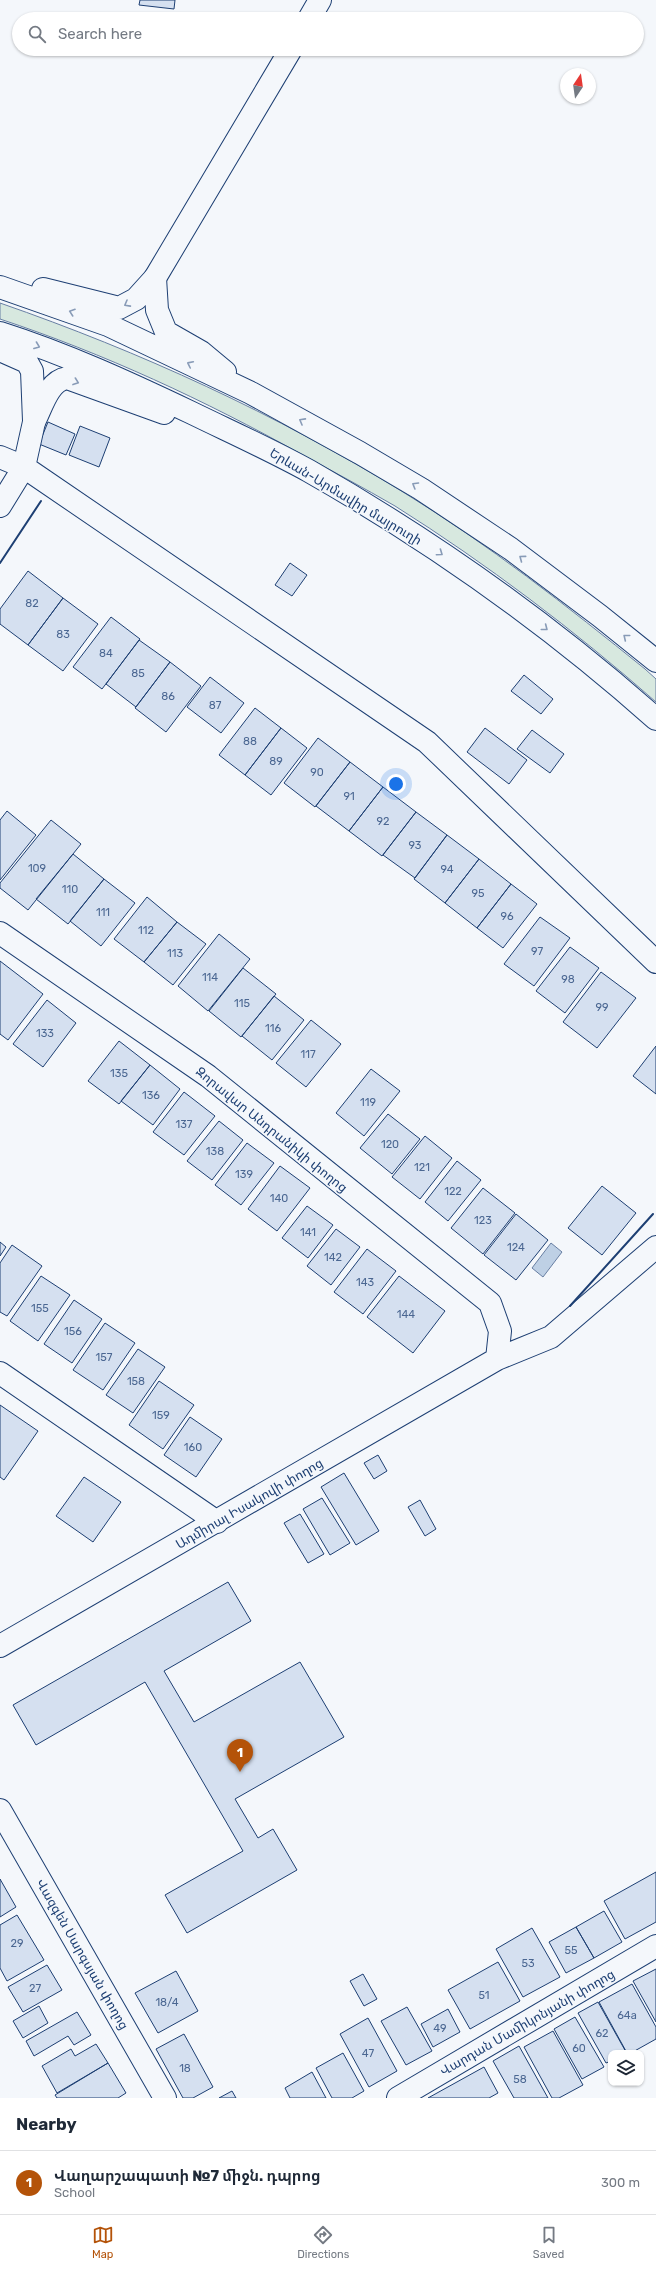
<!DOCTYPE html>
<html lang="en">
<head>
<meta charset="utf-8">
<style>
  body { margin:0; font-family:Rubik,"Noto Sans Armenian",sans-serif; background:#f2f2f3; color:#1f2937 }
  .controls { position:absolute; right:12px; bottom:12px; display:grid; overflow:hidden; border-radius:8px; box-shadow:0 1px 3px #0004 }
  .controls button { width:36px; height:36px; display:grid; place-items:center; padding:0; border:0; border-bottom:1px solid #e0e1e3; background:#fff; color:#1f2937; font:20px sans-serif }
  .compass { position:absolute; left:560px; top:68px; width:36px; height:36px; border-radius:50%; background:#fff; box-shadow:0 1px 3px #0004; rotate:13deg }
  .you { position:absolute; left:396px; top:784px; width:14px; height:14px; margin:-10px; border:3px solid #fff; border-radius:50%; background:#1a73e8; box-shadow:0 0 0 6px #1a73e833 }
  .badge { display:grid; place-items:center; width:26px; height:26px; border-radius:50%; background:#b45309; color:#fff; font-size:13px; font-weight:700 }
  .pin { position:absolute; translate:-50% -33px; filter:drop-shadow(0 1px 2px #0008) }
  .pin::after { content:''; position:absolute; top:21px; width:14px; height:12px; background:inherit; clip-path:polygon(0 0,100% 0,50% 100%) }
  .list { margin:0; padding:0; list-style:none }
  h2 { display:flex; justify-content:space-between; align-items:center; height:52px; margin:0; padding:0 16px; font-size:17px }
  h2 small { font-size:13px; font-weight:400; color:#747a83 }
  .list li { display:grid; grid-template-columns:26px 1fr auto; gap:12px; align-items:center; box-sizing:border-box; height:64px; padding:0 16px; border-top:1px solid #e0e1e3 }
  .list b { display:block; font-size:15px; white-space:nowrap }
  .list p { margin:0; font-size:13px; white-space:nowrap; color:#747a83 }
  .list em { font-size:13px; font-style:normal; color:#747a83 }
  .icon { flex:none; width:22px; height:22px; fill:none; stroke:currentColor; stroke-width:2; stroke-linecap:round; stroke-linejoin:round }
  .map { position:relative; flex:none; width:656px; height:2098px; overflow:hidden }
  .search { position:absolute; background:#fff; box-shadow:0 1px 3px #0004; left:12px; right:12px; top:12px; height:44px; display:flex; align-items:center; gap:10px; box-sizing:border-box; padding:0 14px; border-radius:22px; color:#747a83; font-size:15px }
  .sheet { height:116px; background:#fff }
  nav { display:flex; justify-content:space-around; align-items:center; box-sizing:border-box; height:56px; border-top:1px solid #e0e1e3; background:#fff; font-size:11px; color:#747a83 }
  nav a { display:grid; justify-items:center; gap:2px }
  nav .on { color:#b45309 }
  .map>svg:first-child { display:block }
  .green { fill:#d7e8df; stroke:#687fa3 }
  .water { fill:#bed0e5; stroke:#687fa3 }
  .building { fill:#d5e0f0; stroke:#1d3f73 }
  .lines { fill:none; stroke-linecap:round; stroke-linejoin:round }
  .minor-casing { stroke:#1d3f73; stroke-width:24 }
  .highway-casing { stroke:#1d3f73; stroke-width:24 }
  .minor { stroke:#f4f7fb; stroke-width:22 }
  .highway { stroke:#f4f7fb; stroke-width:22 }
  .wall { stroke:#1d3f73; stroke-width:2 }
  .oneway { stroke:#889bb7 }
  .labels { text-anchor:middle; stroke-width:3; stroke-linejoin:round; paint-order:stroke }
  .number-label { font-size:11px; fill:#4b6792 }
  .street-label { font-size:13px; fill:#1d3f73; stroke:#f4f7fb }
</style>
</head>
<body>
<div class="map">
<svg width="656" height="2098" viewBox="0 0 656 2098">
  <rect width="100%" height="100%" fill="#f4f7fb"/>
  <path class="green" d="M0,303C141,352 276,414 403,492C488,544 567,606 645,669L656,679V702C574,630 487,564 395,506C364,488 332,471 301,454C204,400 105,354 0,319Z"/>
  <path class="water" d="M551,1243L562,1252L543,1277L532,1268Z"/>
  <path class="building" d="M140,0H175L174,9L139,5Z
    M48,422L75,434L66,455L39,444Z
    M80,426L110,438L99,467L69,455Z
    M290,563L307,575L292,596L275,585Z
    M28,571L63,598L28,645L0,624V609Z
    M63,598L98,624L63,671L28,645Z
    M111,617L140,639L102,689L73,667Z
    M139,640L170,662L136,707L106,684Z
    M170,662L201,686L166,732L135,708Z
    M524,675L553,699L541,714L511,691Z
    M210,677L244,703L221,733L187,707Z
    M255,708L281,728L245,775L219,755Z
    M281,728L307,748L271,795L245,775Z
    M485,728L527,760L509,784L467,752Z
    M532,730L564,754L550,773L517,749Z
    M318,738L350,762L315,807L284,783Z
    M350,762L383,787L349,831L316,806Z
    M383,787L416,812L382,856L349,831Z
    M7,811L36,835L0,880V820Z
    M416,812L447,835L415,878L383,855Z
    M51,820L81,844L28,910L0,888V883Z
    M447,835L479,859L445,903L414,879Z
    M73,854L104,879L68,924L36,899Z
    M479,859L511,884L477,928L445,903Z
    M104,879L135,903L101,946L70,921Z
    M511,884L537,904L503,948L477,928Z
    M147,897L177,922L144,962L114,939Z
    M540,917L570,938L534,986L504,964Z
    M177,922L206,944L173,985L144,962Z
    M219,934L250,959L208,1011L178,986Z
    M570,947L599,968L565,1013L536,991Z
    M0,961L43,994L8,1040L0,1034Z
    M243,968L276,994L241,1037L209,1011Z
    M601,972L636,998L597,1048L563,1022Z
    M274,996L304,1020L272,1060L242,1036Z
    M47,1000L76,1023L43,1067L13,1044Z
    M311,1020L341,1044L306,1087L276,1063Z
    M119,1041L150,1065L119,1104L88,1081Z
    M656,1046V1094L633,1076Z
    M150,1065L180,1089L153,1125L121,1101Z
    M371,1069L400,1091L364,1136L336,1113Z
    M184,1092L215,1116L184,1155L153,1132Z
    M388,1114L420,1139L392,1174L360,1148Z
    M219,1121L243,1140L212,1180L187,1161Z
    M425,1136L452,1158L420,1199L392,1177Z
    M247,1143L274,1163L241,1205L215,1185Z
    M457,1161L481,1180L448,1221L425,1202Z
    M280,1166L310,1188L277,1231L248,1209Z
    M602,1186L636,1213L602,1255L568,1228Z
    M483,1188L515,1213L483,1254L451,1228Z
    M307,1206L333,1225L308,1258L282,1238Z
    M516,1214L548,1240L516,1280L484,1255Z
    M336,1229L360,1247L331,1285L307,1266Z
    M0,1242L6,1247L0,1256Z
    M12,1245L42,1266L7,1316L0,1312V1263Z
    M367,1249L396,1271L363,1314L334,1292Z
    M41,1276L70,1295L38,1341L10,1321Z
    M399,1276L445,1311L413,1353L367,1317Z
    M74,1300L102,1319L72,1363L44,1344Z
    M105,1323L135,1343L103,1390L73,1370Z
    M138,1349L165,1367L133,1413L106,1395Z
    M159,1381L194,1405L163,1449L129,1425Z
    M0,1405L38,1431L4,1480L0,1477Z
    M190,1417L222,1439L196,1477L164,1455Z
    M378,1455L387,1471L374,1479L364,1463Z
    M344,1473L379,1531L356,1545L321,1487Z
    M84,1477L121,1502L93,1542L56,1516Z
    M322,1498L350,1543L330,1555L303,1509Z
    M420,1500L436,1529L425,1536L408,1507Z
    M300,1514L324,1554L308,1563L284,1523Z
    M228,1582L251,1621L164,1671L194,1722L300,1662L344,1737L235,1799L258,1838L273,1829L297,1870L187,1933L165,1895L243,1851L145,1682L36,1745L13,1705Z
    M656,1872V1922L625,1939L604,1901Z
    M0,1879L16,1907L0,1917Z
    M604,1911L622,1942L594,1958L576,1927Z
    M17,1915L44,1960L7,1981L0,1968V1925Z
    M576,1927L594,1958L566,1973L549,1942Z
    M532,1928L560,1977L523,1997L496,1949Z
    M498,1962L520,2001L470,2029L448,1990Z
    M47,1965L62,1990L23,2012L8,1987Z
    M656,1969V2022L633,1981Z
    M176,1971L198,2011L158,2033L135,1993Z
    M363,1974L377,1999L364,2006L350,1981Z
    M632,1984L656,2027V2039L631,2053H627L599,2002Z
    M598,2002L626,2052L611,2053V2061L606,2063L578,2013Z
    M39,2006L48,2023L23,2038L13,2021Z
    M407,2007L432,2051L406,2065L381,2021Z
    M448,2009L460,2032L433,2047L421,2024Z
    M77,2012L91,2035L74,2045L68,2036L34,2056L26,2041Z
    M575,2017L604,2067L582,2079L554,2029Z
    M368,2018L397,2071L369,2087L340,2034Z
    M553,2031L583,2085L559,2098H552L524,2047Z
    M184,2034L213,2087L193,2098H183L156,2049Z
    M96,2044L108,2063L57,2093L42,2066L71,2049L75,2056Z
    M519,2046L548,2098H514L493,2061Z
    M343,2053L364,2091L352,2098H332L316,2068Z
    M108,2063L126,2093L118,2098H57L55,2095Z
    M484,2067L498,2093L489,2098H428Z
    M312,2072L326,2098H290L285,2088Z
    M232,2091L236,2098H219Z"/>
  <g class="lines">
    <g class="minor-casing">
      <path id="minor" d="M309,19L320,0
        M155,278L291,49
        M0,457L24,467L427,742L656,962
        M0,506L24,467L34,422
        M0,933L208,1076L490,1303L500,1331L497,1359
        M0,1373L217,1522
        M0,1646L497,1359L551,1337L656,1247
        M0,1810L165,2098
        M398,2098L656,1946"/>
    </g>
    <g class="highway-casing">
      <path id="highway" d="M155,278L157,310L166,332L201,352L225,372
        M0,287L108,325L251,393L360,453L421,489L511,549L600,616L656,661
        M43,289L119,308L136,299L155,278
        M0,333C66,354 129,383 192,413C231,432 271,450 309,471C432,541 550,625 656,719
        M0,350L27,362L32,371L34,421
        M34,422C42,407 48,381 67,378L164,413"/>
    </g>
    <use href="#minor" class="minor"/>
    <use href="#highway" class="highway"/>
    <path class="wall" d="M0,563L41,501
      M570,1306L653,1214"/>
  </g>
  <defs><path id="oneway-chevron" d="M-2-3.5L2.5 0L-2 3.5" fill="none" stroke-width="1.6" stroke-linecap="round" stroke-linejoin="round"/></defs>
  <g class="oneway">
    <use href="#oneway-chevron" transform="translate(127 304) rotate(151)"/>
    <use href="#oneway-chevron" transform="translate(72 312) rotate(-161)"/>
    <use href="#oneway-chevron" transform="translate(37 346) rotate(21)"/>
    <use href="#oneway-chevron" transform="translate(190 364) rotate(-154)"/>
    <use href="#oneway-chevron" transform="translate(76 382) rotate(20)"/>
    <use href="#oneway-chevron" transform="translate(302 421) rotate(-151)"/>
    <use href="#oneway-chevron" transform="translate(415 485) rotate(-149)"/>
    <use href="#oneway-chevron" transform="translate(440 553) rotate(35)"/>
    <use href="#oneway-chevron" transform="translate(522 558) rotate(-143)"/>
    <use href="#oneway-chevron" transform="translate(545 628) rotate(38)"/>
    <use href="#oneway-chevron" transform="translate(626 637) rotate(-141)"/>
  </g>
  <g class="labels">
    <g class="number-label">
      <text x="32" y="607">82</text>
      <text x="63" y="638">83</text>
      <text x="106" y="657">84</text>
      <text x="138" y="677">85</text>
      <text x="168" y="700">86</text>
      <text x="215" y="709">87</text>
      <text x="250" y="745">88</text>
      <text x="276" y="765">89</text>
      <text x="317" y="776">90</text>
      <text x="349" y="800">91</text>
      <text x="383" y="825">92</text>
      <text x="415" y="849">93</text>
      <text x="37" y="872">109</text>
      <text x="447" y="873">94</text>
      <text x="70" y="893">110</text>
      <text x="478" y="897">95</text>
      <text x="103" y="916">111</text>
      <text x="507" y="920">96</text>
      <text x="146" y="934">112</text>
      <text x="537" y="955">97</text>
      <text x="175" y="957">113</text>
      <text x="210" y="981">114</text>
      <text x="568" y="983">98</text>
      <text x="242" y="1007">115</text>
      <text x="602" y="1011">99</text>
      <text x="273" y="1032">116</text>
      <text x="45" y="1037">133</text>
      <text x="308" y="1058">117</text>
      <text x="119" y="1077">135</text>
      <text x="151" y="1099">136</text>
      <text x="368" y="1106">119</text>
      <text x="184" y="1128">137</text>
      <text x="390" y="1148">120</text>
      <text x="215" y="1155">138</text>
      <text x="422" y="1171">121</text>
      <text x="244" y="1178">139</text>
      <text x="453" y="1195">122</text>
      <text x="279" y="1202">140</text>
      <text x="483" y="1224">123</text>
      <text x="308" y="1236">141</text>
      <text x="516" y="1251">124</text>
      <text x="333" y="1261">142</text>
      <text x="365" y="1286">143</text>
      <text x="40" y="1312">155</text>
      <text x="406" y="1318">144</text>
      <text x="73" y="1335">156</text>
      <text x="104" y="1361">157</text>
      <text x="136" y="1385">158</text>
      <text x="161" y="1419">159</text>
      <text x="193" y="1451">160</text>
      <text x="17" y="1947">29</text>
      <text x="571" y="1954">55</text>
      <text x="528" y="1967">53</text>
      <text x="35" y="1992">27</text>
      <text x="484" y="1999">51</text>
      <text x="167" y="2006">18/4</text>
      <text x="627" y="2019">64a</text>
      <text x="440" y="2032">49</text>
      <text x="602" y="2037">62</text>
      <text x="579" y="2052">60</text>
      <text x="368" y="2057">47</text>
      <text x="185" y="2072">18</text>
      <text x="520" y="2083">58</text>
    </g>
    <g class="street-label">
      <text transform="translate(346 496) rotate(31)" y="5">Երևան-Արմավիր մայրուղի</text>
      <text transform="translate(272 1129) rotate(39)" y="5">Զորավար Անդրանիկի փողոց</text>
      <text transform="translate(249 1503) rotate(-30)" y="5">Ադմիրալ Իսակովի փողոց</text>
      <text transform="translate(83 1954) rotate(60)" y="5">Վազգեն Սարգսյան փողոց</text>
      <text transform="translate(527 2022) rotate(-30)" y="5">Վարդան Մամիկոնյանի փողոց</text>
    </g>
  </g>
</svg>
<div class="controls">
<button><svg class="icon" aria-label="layers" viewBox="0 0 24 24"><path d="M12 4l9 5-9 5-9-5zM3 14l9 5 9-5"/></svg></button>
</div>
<svg class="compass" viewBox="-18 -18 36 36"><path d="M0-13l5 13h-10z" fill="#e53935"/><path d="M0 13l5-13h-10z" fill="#747a83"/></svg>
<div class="you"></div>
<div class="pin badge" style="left:240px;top:1772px">1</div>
<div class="search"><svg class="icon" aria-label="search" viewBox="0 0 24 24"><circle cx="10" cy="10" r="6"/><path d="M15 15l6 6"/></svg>Search here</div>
</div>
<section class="sheet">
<h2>Nearby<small></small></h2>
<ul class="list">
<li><span class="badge">1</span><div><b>Վաղարշապատի №7 միջն. դպրոց</b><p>School</p></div><em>300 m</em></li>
</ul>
</section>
<nav>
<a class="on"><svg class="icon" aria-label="map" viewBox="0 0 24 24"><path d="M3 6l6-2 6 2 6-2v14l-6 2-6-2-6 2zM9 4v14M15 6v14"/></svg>Map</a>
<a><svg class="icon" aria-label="directions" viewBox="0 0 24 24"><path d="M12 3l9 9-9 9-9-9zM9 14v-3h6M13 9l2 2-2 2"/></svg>Directions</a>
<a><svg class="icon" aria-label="saved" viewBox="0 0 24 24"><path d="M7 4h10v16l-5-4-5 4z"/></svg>Saved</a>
</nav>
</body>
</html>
